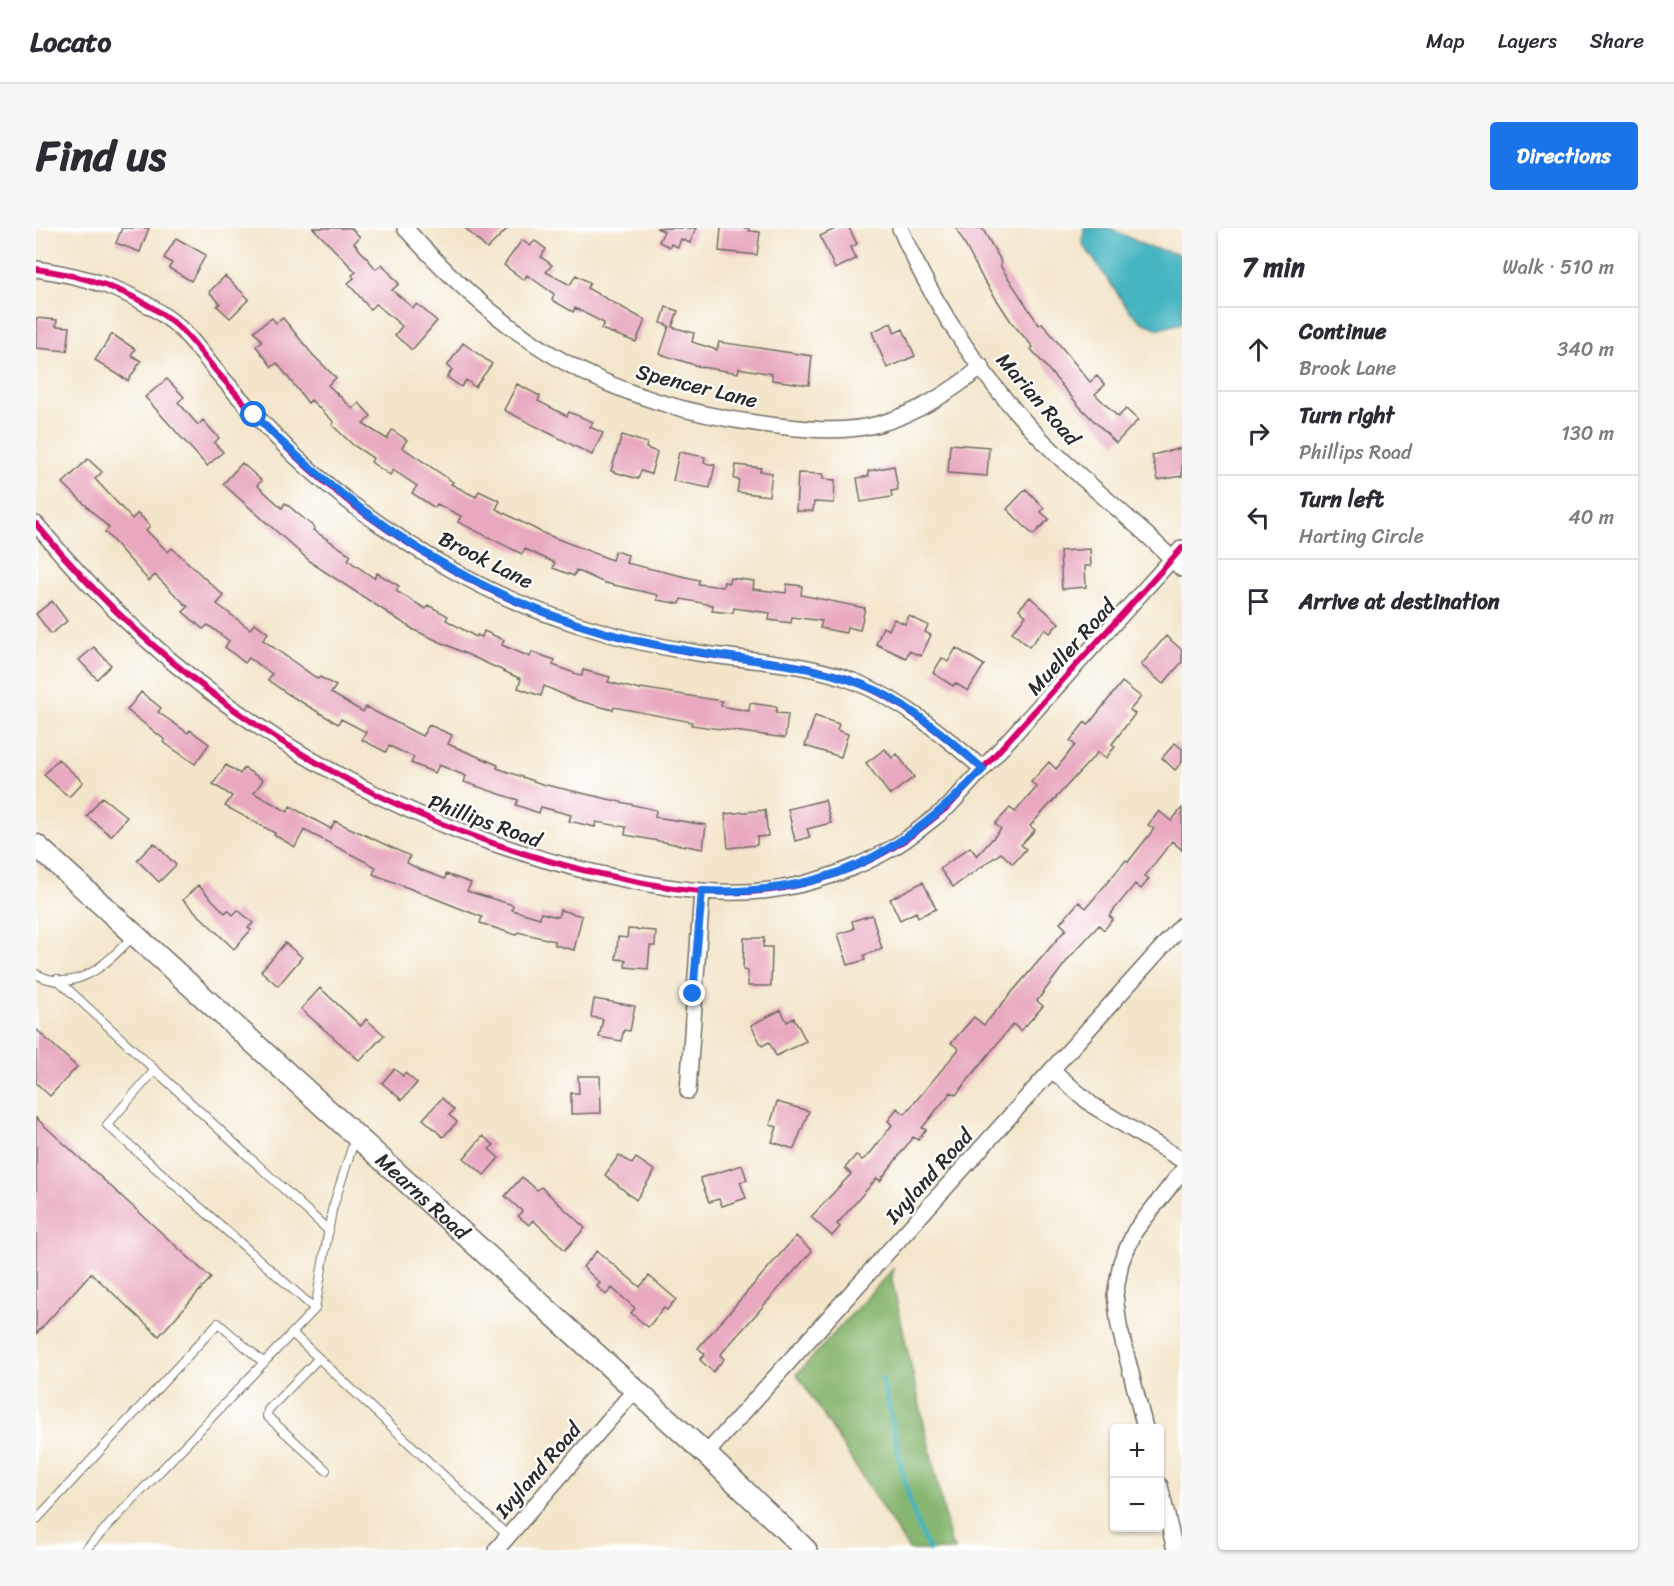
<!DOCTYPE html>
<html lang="en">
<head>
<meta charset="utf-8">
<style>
  body { margin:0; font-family:Sriracha,sans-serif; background:#f7f7f7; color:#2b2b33 }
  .controls { position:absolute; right:18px; bottom:18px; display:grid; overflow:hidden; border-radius:6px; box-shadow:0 2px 4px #0004 }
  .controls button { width:54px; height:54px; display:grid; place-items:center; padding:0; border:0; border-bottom:2px solid #e1e1e2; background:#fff; color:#2b2b33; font:30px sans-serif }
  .stop { position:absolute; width:18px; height:18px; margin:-14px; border:4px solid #1a73e8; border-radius:50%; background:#fff }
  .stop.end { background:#1a73e8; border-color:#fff; box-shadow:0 2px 6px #0008 }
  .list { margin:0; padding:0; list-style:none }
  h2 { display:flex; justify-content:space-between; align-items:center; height:78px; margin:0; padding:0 24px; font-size:26px }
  h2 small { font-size:20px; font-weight:400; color:#7c7c81 }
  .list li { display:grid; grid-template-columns:39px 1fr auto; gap:18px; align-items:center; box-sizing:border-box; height:84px; padding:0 24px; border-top:2px solid #e1e1e2 }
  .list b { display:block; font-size:22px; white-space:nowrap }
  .list p { margin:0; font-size:20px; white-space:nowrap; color:#7c7c81 }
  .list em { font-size:20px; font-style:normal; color:#7c7c81 }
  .icon { flex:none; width:33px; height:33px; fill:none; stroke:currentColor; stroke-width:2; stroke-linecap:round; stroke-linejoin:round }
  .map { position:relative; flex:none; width:1146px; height:1322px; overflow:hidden; border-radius:6px }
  header { display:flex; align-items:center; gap:36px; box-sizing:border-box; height:84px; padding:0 30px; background:#fff; border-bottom:2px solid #e1e1e2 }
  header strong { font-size:28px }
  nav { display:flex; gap:33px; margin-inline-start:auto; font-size:21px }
  .intro { display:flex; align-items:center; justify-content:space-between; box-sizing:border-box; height:144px; padding:0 36px }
  h1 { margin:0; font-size:42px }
  .button { padding:15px 27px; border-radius:6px; background:#1a73e8; color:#fff; font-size:21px; font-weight:700 }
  main { display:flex; gap:36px; padding:0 36px }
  aside { flex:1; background:#fff; border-radius:6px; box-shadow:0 2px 4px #0004 }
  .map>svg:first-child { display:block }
  .forest { fill:#87b66f; stroke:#59704d; stroke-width:1.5 }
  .water { fill:#47b5c1; stroke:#397076; stroke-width:1.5 }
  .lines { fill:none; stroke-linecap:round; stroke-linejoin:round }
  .stream { stroke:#47b5c1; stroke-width:4.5 }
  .building { fill:#e8a8bf }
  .lane-casing { stroke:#716c63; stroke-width:10 }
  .street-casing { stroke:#716c63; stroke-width:18 }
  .secondary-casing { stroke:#716c63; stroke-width:24 }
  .lane { stroke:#fff; stroke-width:8 }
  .street { stroke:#fff; stroke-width:15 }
  .secondary { stroke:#fff; stroke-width:21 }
  .cycleway-casing { stroke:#fff; stroke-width:10 }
  .cycleway { stroke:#d6006c; stroke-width:6 }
  .route { stroke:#1a73e8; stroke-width:8 }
  .labels { text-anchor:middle; stroke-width:4.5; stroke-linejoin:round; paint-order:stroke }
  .street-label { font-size:21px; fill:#2b2b2b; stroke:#fff }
</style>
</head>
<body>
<header>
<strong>Locato</strong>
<nav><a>Map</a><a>Layers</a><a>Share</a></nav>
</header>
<div class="intro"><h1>Find us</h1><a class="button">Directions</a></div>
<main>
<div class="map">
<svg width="1146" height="1322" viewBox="0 0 1146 1322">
  <rect width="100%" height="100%" fill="#fff"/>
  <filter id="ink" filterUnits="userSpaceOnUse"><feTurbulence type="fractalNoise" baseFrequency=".0167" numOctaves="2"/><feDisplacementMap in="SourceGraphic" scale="12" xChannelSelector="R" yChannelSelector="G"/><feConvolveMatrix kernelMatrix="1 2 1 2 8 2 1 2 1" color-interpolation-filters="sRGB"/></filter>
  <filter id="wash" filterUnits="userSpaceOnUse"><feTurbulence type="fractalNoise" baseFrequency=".008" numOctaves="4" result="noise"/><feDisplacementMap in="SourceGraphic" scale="24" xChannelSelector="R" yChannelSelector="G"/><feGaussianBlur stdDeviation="1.35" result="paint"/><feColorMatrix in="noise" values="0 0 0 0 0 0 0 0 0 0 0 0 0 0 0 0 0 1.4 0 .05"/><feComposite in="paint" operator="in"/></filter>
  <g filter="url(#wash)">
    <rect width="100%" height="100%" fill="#f3e5ca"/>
    <path class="forest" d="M857,1041L856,1053L915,1316L919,1322H873L761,1146Z"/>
    <path class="water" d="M1048,0H1074L1110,18L1146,27V95L1123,101L1106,94L1093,82L1047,16Z"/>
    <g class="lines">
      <path class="stream" d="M846,1150C861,1207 866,1269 893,1322"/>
    </g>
    <g id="blocks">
      <path class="building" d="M86,0H113L104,24L80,15Z
        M277,0H315L324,9L318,15L340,41L346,36L363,56L356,62L377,80L381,76L401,93L376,122L359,107L366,98L340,76L334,81L312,55L318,50L316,47L320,44Z
        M429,0H472L451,21Z
        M620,0H660L654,15L645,11L642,19L635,16L634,19L623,14L628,3Z
        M685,0H713V3L724,4L721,27L683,23Z
        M801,0H813L821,16L815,19L820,31L799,41L784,8Z
        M920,0H946L964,31L965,39L1003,97L1006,95L1054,154L1061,148L1069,157L1059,166L1082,189L1090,181L1102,192L1080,215L1044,179L995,121L997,119L976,95L946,49Z
        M140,10L170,27L155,53L133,40L136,35L128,30Z
        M486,12L494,18L499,13L510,21L505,29L516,37L510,44L534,57L540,47L554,55L551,60L609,92L600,114L565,101L568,95L539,80L537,84L516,72L518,66L491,47L488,52L468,37Z
        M189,48L213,71L194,90L181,78L184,75L173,64Z
        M630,79L642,83L636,99L658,105L656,114L681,122L683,114L776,128L773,157L736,152V146L703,140L702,145L665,139L624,126L633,98L625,95Z
        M0,90L21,92L20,98L34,99L31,123L0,120Z
        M236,90L240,95L247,90L276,126L300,150L292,157L317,181L323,175L335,188L327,196L351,211L356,202L371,212L366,219L417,254L415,256L440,269L443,263L464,273L460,281L509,306L576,332L579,323L592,327L590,335L663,352L662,356L687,359L688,354L693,355L694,350L718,353L717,361L750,365L751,356L766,358L765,367L829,380L824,402L811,399L810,405L784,400L786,393L756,389L755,395L733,392L734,385L698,380L697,385L676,383L677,377L645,371L644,376L621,372L622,367L569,355L540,342L538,348L517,340L519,335L489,321L486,326L422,294L425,288L401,276L399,280L376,265L381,258L357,242L354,247L335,234L337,230L317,217L296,197L298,194L275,172L272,175L241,135L236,139L220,118L226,113L218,103Z
        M855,95L859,105L867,101L879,128L851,140L836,104Z
        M76,106L99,121L95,127L105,133L92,153L59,132Z
        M427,115L456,136L439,159L430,152L425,159L411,149L416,142L411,138Z
        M131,151L148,169L142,174L162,197L167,192L183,210L178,215L187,224L171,238L109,169Z
        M481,156L504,168L502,173L531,188L533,184L557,194L554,199L567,205L556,227L468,182Z
        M586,207L611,215L610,220L621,224L615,246L605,243L602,251L575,243Z
        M914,216L953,219L951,248L912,245Z
        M1146,220V248L1122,252L1116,227Z
        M643,224L669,229L668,235L679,237L674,260L637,253Z
        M52,231L66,244L59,251L96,291L102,285L114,298L110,302L132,324L136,320L188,368L181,376L214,401L219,395L232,405L227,412L282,451L284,449L300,458L295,465L327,484L330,479L386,508L393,497L416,507L412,516L462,537L461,540L506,556L620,582L619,589L670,597L667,621L589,607L590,599L560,594L559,599L533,593L535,587L505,579L503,585L480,577L482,572L428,554L430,548L403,537L399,545L375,535L378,529L353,518L350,524L326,512L330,504L305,491L302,496L252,466L232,452L236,446L213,430L209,435L189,419L193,413L172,397L167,401L147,384L152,379L119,347L113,353L69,304L73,300L27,255Z
        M206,235L226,253L221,257L246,280L249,275L279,300L277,302L315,327L312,332L338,350L341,345L363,358L360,363L390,381L392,377L412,388L410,392L440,409L441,407L446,409L448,403L468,412L466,417L494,429L496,424L519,432L517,437L546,448L547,442L574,449L572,454L604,462L605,460L686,473L685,478L713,483L714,475L741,479L740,485L752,486L749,510L655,497L656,494L578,479L577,482L540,472L508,458L505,468L482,460L485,451L378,402L277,336L187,256Z
        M700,237L725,240L724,243L736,245L733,268L701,264L703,252L698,251Z
        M858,238L862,262L855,263L856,269L825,274L821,250L833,248L832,243Z
        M762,245L787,246V251L799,252L798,275L778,274L777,283H760Z
        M990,261L1008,280L1005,284L1013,291L997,307L971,281Z
        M1054,321L1055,338H1049L1050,359L1026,361L1024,323Z
        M994,369L1023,395L1014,405L1009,401L993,419L976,404L990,388L983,381Z
        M16,373L31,393L15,406L0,386Z
        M873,388L892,397L889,404L895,407L885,428L873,423L870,430L840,416L847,399L853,402L858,391L869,396Z
        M1130,408L1146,422V434L1127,456L1105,437Z
        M58,419L75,437L61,451L43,432Z
        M920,420L948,437L932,463L919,455L917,458L897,445L906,430L912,434Z
        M1086,454L1105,469L1094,482L1099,486L1076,516L1079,519L1070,530L1062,524L994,598L999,602L985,617L990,621L977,636L965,625L917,659L904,641L934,619L941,628L965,601L959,596L974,580L979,584L1001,559L995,554L1013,534L1020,541L1039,517L1034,513L1049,494L1052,497Z
        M105,464L125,480L122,484L152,505L154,502L173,516L159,536L127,514L129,512L91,482Z
        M779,488L803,496L801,502L812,506L805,529L769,518Z
        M1139,515L1146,521V534L1139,542L1126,530Z
        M849,521L856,530L861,526L878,549L854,567L830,535Z
        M22,531L47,554L33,569L8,547Z
        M190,537L204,546L208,540L227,552L218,565L252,584L254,578L295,601L299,593L374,628L371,635L383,641L409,651L410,646L435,655L431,663L477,677L476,682L504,690L505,685L522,689L524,682L546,688L538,722L519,717V713L482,704L480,707L444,695L446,689L337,646L340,639L268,602L259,619L238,607L239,605L189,578L196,568L177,556Z
        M66,569L91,589L75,608L51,588Z
        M789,572L795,595L771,601L774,609L759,613L752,581Z
        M1146,580V622L1136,613L1109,648L1113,651L1105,661L1099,656L1073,688L1077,691L1068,702L1063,697L1033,730L1001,773L1007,778L985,803L977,796L920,867L915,864L886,900L890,902L882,912L877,909L844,953L841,950L801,996L804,999L796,1008L775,989L815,946L809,940L820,927L826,932L833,927L856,897L852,893L861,880L869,886L923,821L915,815L938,789L948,797L1030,701L1024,695L1043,674L1050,680L1090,632L1092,634L1118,601L1112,597L1123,583L1135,593Z
        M729,582L732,608L721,609V617L692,620L689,586Z
        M118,615L140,637L123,654L101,632Z
        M887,654L900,681L882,689L880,684L864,692L854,671Z
        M162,657L189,685L192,682L197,687L202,682L217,695L212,700L215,702L198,721L147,672Z
        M836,687L846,721L828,727L829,732L812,737L802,706L818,701L816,693Z
        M592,701L620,703L619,718H614L612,741L589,739L590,732L580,731L582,709L591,710Z
        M708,710H728L727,719H736L735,758H712V743L707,742Z
        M249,715L266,729L242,758L225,743Z
        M284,760L325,798L330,791L348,807L324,833L265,781Z
        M558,771L599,778L594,803L588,802L585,813L563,809L567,791L555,789Z
        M745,782L751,794L758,790L770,813L740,828L733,814L726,818L715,797Z
        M0,801L41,839L14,868L0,855Z
        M358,841L367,848L369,845L381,855L366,872L346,855Z
        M542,848H564L565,885L535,886V865H543Z
        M406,870L418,882L413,887L421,894L407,909L387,891Z
        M741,874L773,883L758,921L736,914L741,899L734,897Z
        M0,890L175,1050L123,1108L55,1045L0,1106Z
        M447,908L458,917L453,921L463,930L448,947L428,930Z
        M583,927L596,936L600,930L619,943L600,972L569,947Z
        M706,937L711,952L704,954L710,970L686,978L683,971L673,974L664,950Z
        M486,949L501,962L505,959L549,1000L529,1022L497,992L493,997L482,988L486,983L469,968Z
        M760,1008L776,1023L684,1127L688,1131L677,1144L664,1132L669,1126L662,1120Z
        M561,1023L604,1059L613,1048L640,1071L631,1082L628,1080L612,1099L595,1085L599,1080L576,1060L570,1067L561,1058L564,1055L547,1039Z"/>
    </g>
  </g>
  <g filter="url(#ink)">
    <use href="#blocks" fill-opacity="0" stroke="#716c63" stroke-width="1.5"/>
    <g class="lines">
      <g class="lane-casing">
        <path id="lane" d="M0,746C40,768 73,734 98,707
          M21,751L293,1003
          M119,842L71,897L279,1081
          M256,1105L472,1308
          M283,1130L232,1182L231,1188L290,1242
          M0,1292L182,1095L228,1135
          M49,1322L279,1081L296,982L319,910"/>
      </g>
      <g class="street-casing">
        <path id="street" d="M369,0C472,115 571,176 726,196C765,201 805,206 843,196C882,185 914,164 946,139
          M864,0C899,82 954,162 1018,224C1060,264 1106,299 1146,341
          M0,41C49,48 93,61 133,91C152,105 166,126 181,144C205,172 230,199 256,225C306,273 366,314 427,348C496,386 584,413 662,425C715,433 770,434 820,454C869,474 907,507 947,541
          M0,296C141,468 331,588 547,642C607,656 672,670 734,662C775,657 823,640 858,619C878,607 895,592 913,578L1146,320
          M1017,843L1056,877L1146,932
          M652,863L666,663
          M1109,1200L1083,1098L1079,1067L1085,1034L1099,1003L1146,943
          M670,1226L1146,697
          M1124,1258L1139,1322
          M460,1322L599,1162"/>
      </g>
      <g class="secondary-casing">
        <g id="secondary">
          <path id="s1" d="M0,617L670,1226L770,1322"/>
        </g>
      </g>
      <use href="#lane" class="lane"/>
      <use href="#street" class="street"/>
      <use href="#secondary" class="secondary"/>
      <g class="cycleway-casing">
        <path id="cycleway" d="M0,41C49,48 93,61 133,91C152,105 166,126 181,144C205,172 230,199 256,225C306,273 366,314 427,348C496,386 584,413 662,425C715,433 770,434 820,454C869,474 907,507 947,541
          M0,296C141,468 331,588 547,642C607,656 672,670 734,662C775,657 823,640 858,619C878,607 895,592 913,578L1146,320"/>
      </g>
      <use href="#cycleway" class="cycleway"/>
    </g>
  </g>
  <g class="lines" filter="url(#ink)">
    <path class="route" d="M218,187C309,278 414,354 538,395C577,408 619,418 661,424C722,434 785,436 842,463C881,483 914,512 947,541C866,628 788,668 666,663L657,766"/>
  </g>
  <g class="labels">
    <g class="street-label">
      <text transform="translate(661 158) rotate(14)" y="7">Spencer Lane</text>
      <text transform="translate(1002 171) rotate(49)" y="7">Marian Road</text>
      <text transform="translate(450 332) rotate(27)" y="7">Brook Lane</text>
      <text transform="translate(1035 419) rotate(-48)" y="7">Mueller Road</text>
      <text transform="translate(449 593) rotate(20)" y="7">Phillips Road</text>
      <text transform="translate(893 948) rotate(-48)" y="7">Ivyland Road</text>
      <text dy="7" stroke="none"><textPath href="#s1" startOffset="522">Mearns Road</textPath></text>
      <text transform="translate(502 1242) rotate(-49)" y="7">Ivyland Road</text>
    </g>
  </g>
</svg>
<div class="controls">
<button>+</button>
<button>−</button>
</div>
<div class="stop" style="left:218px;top:187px"></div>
<div class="stop end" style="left:657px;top:766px"></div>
</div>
<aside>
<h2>7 min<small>Walk · 510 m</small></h2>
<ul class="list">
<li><svg class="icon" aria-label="ahead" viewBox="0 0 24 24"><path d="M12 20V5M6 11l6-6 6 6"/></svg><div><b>Continue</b><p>Brook Lane</p></div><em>340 m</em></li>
<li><svg class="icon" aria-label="right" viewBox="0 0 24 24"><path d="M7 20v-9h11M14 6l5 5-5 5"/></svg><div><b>Turn right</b><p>Phillips Road</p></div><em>130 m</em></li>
<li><svg class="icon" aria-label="left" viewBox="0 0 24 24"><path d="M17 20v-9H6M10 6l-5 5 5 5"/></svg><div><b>Turn left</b><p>Harting Circle</p></div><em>40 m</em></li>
<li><svg class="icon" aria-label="arrive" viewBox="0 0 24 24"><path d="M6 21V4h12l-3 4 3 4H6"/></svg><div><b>Arrive at destination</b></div></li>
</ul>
</aside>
</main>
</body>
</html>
